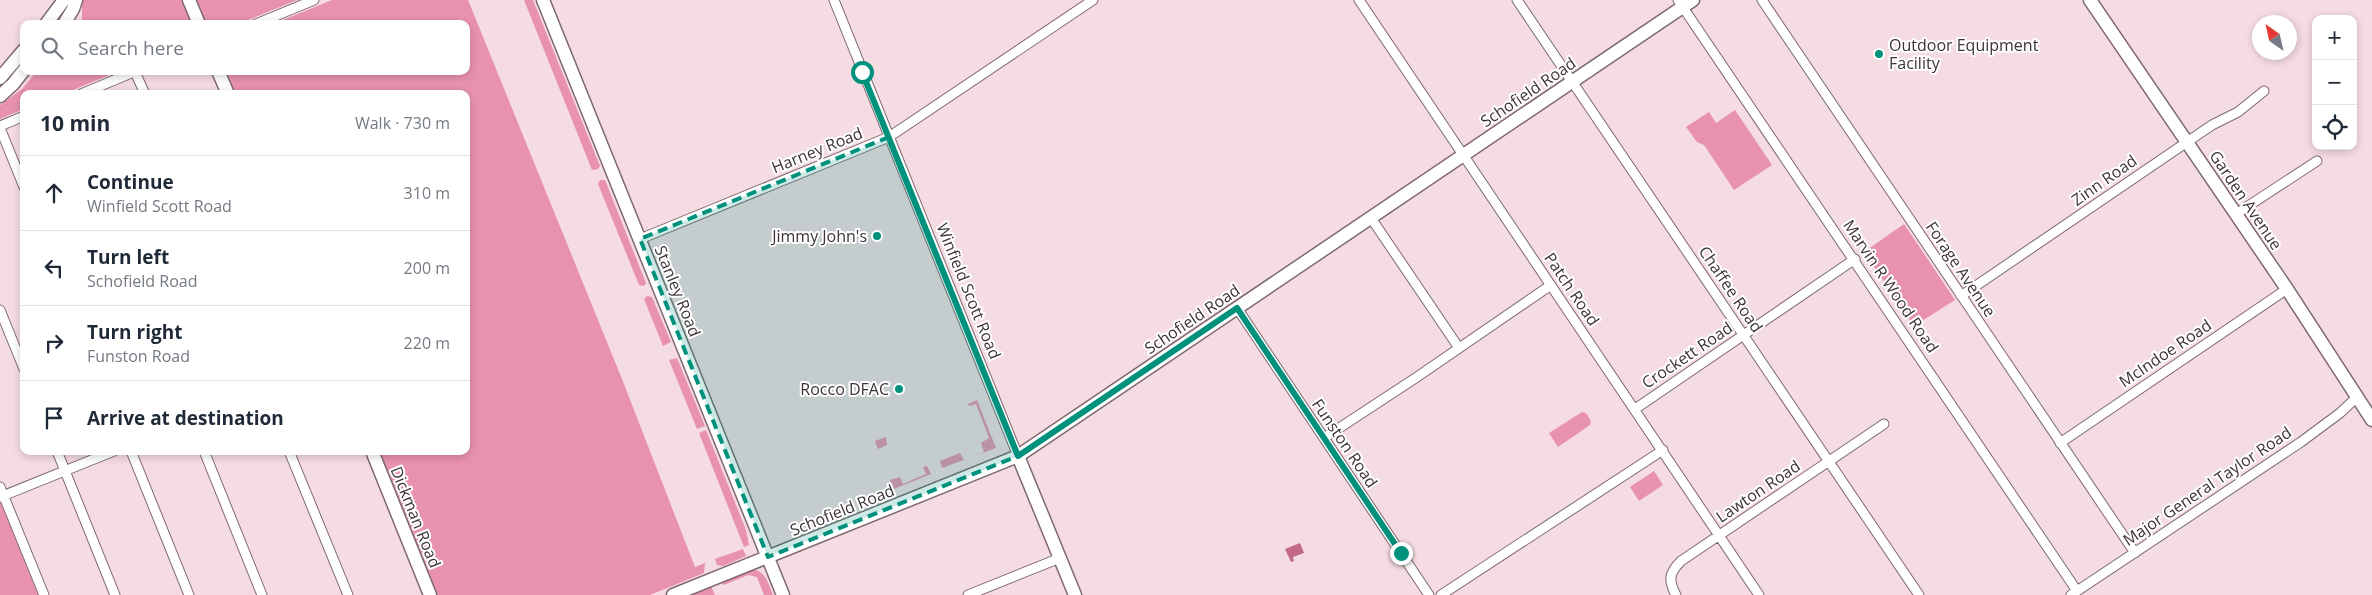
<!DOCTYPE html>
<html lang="en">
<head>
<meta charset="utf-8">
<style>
  body { margin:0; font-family:"Open Sans",sans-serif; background:#f2f2f3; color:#1f2937 }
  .controls { position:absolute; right:15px; top:15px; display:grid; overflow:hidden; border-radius:10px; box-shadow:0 2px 8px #0003 }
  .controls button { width:45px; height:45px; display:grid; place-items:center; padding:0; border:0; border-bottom:1px solid #e0e1e3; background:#fff; color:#1f2937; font:25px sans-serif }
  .compass { position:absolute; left:2252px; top:15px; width:45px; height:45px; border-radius:50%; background:#fff; box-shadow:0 2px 8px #0003; rotate:326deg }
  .stop { position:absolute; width:15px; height:15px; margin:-11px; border:4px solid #00917d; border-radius:50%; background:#fff }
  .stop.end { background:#00917d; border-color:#fff; box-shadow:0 1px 5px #0008 }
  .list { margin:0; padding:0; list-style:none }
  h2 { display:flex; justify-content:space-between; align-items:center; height:65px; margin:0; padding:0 20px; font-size:21px }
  h2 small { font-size:16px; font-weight:400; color:#747a83 }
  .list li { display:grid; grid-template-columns:32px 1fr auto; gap:15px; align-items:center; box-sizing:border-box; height:75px; padding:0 20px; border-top:1px solid #e0e1e3 }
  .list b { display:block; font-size:19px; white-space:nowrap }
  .list p { margin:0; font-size:16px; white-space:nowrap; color:#747a83 }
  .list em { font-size:16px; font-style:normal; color:#747a83 }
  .icon { flex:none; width:28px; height:28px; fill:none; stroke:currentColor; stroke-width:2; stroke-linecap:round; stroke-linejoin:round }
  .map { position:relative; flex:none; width:2372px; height:595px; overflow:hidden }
  .search { position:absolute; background:#fff; box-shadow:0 2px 8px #0003; left:20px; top:20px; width:450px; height:55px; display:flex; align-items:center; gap:12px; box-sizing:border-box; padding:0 18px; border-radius:10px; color:#747a83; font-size:19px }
  .panel { position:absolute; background:#fff; box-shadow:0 2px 8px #0003; left:20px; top:90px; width:450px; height:365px; border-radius:10px }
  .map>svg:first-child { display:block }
  .green { fill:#e992af }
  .water { fill:#c26888 }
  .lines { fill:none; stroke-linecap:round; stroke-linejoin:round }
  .street-casing { stroke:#7f686f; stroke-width:11 }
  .secondary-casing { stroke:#7f686f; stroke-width:15 }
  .street { stroke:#fff; stroke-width:9 }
  .secondary { stroke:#fff; stroke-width:12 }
  .route { stroke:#00917d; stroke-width:6 }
  .marked { fill:#00917d; fill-opacity:0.2; stroke:#00917d; stroke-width:4; stroke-dasharray:10 6; stroke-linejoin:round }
  .poi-dot { fill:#00917d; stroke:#fff; stroke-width:2 }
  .labels { text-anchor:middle; stroke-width:4; stroke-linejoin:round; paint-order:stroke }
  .poi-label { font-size:16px; fill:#3d3336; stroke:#fff; text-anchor:end }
  .street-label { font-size:16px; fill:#3d3336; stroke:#fff }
</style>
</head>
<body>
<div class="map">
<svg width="2372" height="595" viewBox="0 0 2372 595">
  <rect width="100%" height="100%" fill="#f5dbe2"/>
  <path class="green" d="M82,0H181L191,24H82Z
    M195,0H297L238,24H204Z
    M332,0H468L622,379L695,567L705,563L704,573L650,595H434L376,451H466V94H232L223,71H466V24H273Z
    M524,0H533L600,166L598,169L592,170Z
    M37,71H119L63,94H24V109L0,119V105L22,89Z
    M1735,110L1772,165L1734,190L1704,145L1697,142L1686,127L1709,112L1716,123Z
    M600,180H605L646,283L644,286L639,285L598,184Z
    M1904,224L1955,300L1914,326L1864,252Z
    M647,296L652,297L671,342L663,346L644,299Z
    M677,358L705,426L697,429L669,360Z
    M977,400L996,448L942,468L940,461L960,453L964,460L984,452L981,443L989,438L976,404L969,406L968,404Z
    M1582,412L1586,413L1591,421L1590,425L1558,447L1549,433Z
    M706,430L746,530L749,545L744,547L699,433Z
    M886,437L887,445L878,449L875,441Z
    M927,466L931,474L894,489L890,480L900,477L903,484L926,474L923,467Z
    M1654,471L1663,485L1639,501L1630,487Z
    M0,503H1L38,595H0Z
    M743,549L746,556L723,566L717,565L715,559Z
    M753,569C766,572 768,583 773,595H764L757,577L748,575L724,585L722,583Z
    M711,586L715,595H689Z"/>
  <path class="water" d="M1300,543L1304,553L1293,557L1294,561L1291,562L1285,549Z"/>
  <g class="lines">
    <g class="street-casing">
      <path id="street" d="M834,0L1018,456
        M1359,0L1759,595
        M1517,0L1919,595
        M1678,0L2077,591
        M1762,0L2135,553
        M256,24L314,0
        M135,72L145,94
        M81,94L136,71
        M0,126L24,116
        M0,128L24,187
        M2236,214L2317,161
        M1371,218L1459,348
        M640,239L889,137L1093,0
        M1961,296L2212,125L2238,112L2264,91
        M1237,308L1429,595
        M0,310L24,369
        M1635,409L1855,259
        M1324,438L1417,377L1551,285
        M2060,443L2287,289
        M57,451L115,595
        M131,451L189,595
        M204,451L262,595
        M289,451L348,595
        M0,487L44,595
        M0,497L114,451
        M968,595L1060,558
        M1441,595L1663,450
        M1676,595C1668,580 1669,573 1681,561L1884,424
        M2071,595L2301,442L2340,413L2357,397"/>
    </g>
    <g class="secondary-casing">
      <path id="secondary" d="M189,0L199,24
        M543,0L783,595
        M2090,0L2287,289L2372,420
        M46,24L64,0
        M64,24L73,9L76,0
        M218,71L228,94
        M0,78L24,50
        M0,96L13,84L24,70
        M372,451L430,595
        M1018,456L1075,595
        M673,595L1018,456L1693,0"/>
    </g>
    <use href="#street" class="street"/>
    <use href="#secondary" class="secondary"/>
  </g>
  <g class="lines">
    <path class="route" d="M862,72L1018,456L1237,308L1401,553"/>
  </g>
  <path class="marked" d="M889,137L1018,456L768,557L640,239Z"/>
  <g class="poi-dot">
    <circle cx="1879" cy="54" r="5"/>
    <circle cx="877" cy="236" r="5"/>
    <circle cx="899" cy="389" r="5"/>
  </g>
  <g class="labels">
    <g class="poi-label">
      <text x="1889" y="51" text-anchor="start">Outdoor Equipment<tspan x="1889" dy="18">Facility</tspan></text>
      <text x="867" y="242">Jimmy John's</text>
      <text x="889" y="395">Rocco DFAC</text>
    </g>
    <g class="street-label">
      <text transform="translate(1528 92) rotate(-34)" y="6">Schofield Road</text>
      <text transform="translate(817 150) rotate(-22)" y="6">Harney Road</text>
      <text transform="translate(2104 180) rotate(-35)" y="6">Zinn Road</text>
      <text transform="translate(2246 200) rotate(56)" y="6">Garden Avenue</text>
      <text transform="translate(1961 269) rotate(56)" y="6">Forage Avenue</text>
      <text transform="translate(1891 286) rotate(56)" y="6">Marvin R Wood Road</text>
      <text transform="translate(1572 289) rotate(56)" y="6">Patch Road</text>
      <text transform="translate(1731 289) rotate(56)" y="6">Chaffee Road</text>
      <text transform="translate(678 291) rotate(68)" y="6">Stanley Road</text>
      <text transform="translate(969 291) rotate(68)" y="6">Winfield Scott Road</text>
      <text transform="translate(1192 319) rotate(-34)" y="6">Schofield Road</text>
      <text transform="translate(2165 353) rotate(-34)" y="6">McIndoe Road</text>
      <text transform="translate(1687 355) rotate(-34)" y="6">Crockett Road</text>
      <text transform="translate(1345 443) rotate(56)" y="6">Funston Road</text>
      <text transform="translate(2207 486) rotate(-34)" y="6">Major General Taylor Road</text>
      <text transform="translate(1758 491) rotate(-34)" y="6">Lawton Road</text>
      <text transform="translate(842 510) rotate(-22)" y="6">Schofield Road</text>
      <text transform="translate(416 517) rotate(68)" y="6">Dickman Road</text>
    </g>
  </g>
</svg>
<div class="controls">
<button>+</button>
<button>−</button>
<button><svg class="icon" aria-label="locate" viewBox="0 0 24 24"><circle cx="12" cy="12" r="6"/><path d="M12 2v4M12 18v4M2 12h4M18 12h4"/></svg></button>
</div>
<svg class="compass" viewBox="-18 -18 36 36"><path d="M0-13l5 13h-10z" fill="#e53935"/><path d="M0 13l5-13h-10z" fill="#747a83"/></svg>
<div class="stop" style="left:862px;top:72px"></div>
<div class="stop end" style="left:1401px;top:553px"></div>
<div class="search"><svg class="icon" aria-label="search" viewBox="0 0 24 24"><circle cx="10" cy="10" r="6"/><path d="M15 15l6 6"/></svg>Search here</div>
<section class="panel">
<h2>10 min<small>Walk · 730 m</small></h2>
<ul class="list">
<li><svg class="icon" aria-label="ahead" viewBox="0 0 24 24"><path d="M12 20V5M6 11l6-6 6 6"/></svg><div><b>Continue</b><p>Winfield Scott Road</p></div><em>310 m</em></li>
<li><svg class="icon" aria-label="left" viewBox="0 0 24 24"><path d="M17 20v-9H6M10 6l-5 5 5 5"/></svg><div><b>Turn left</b><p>Schofield Road</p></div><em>200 m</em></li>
<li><svg class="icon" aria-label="right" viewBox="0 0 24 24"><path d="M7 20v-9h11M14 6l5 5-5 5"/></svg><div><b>Turn right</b><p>Funston Road</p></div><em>220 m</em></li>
<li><svg class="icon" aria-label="arrive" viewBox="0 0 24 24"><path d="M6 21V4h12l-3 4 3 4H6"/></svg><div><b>Arrive at destination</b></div></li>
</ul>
</section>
</div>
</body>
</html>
